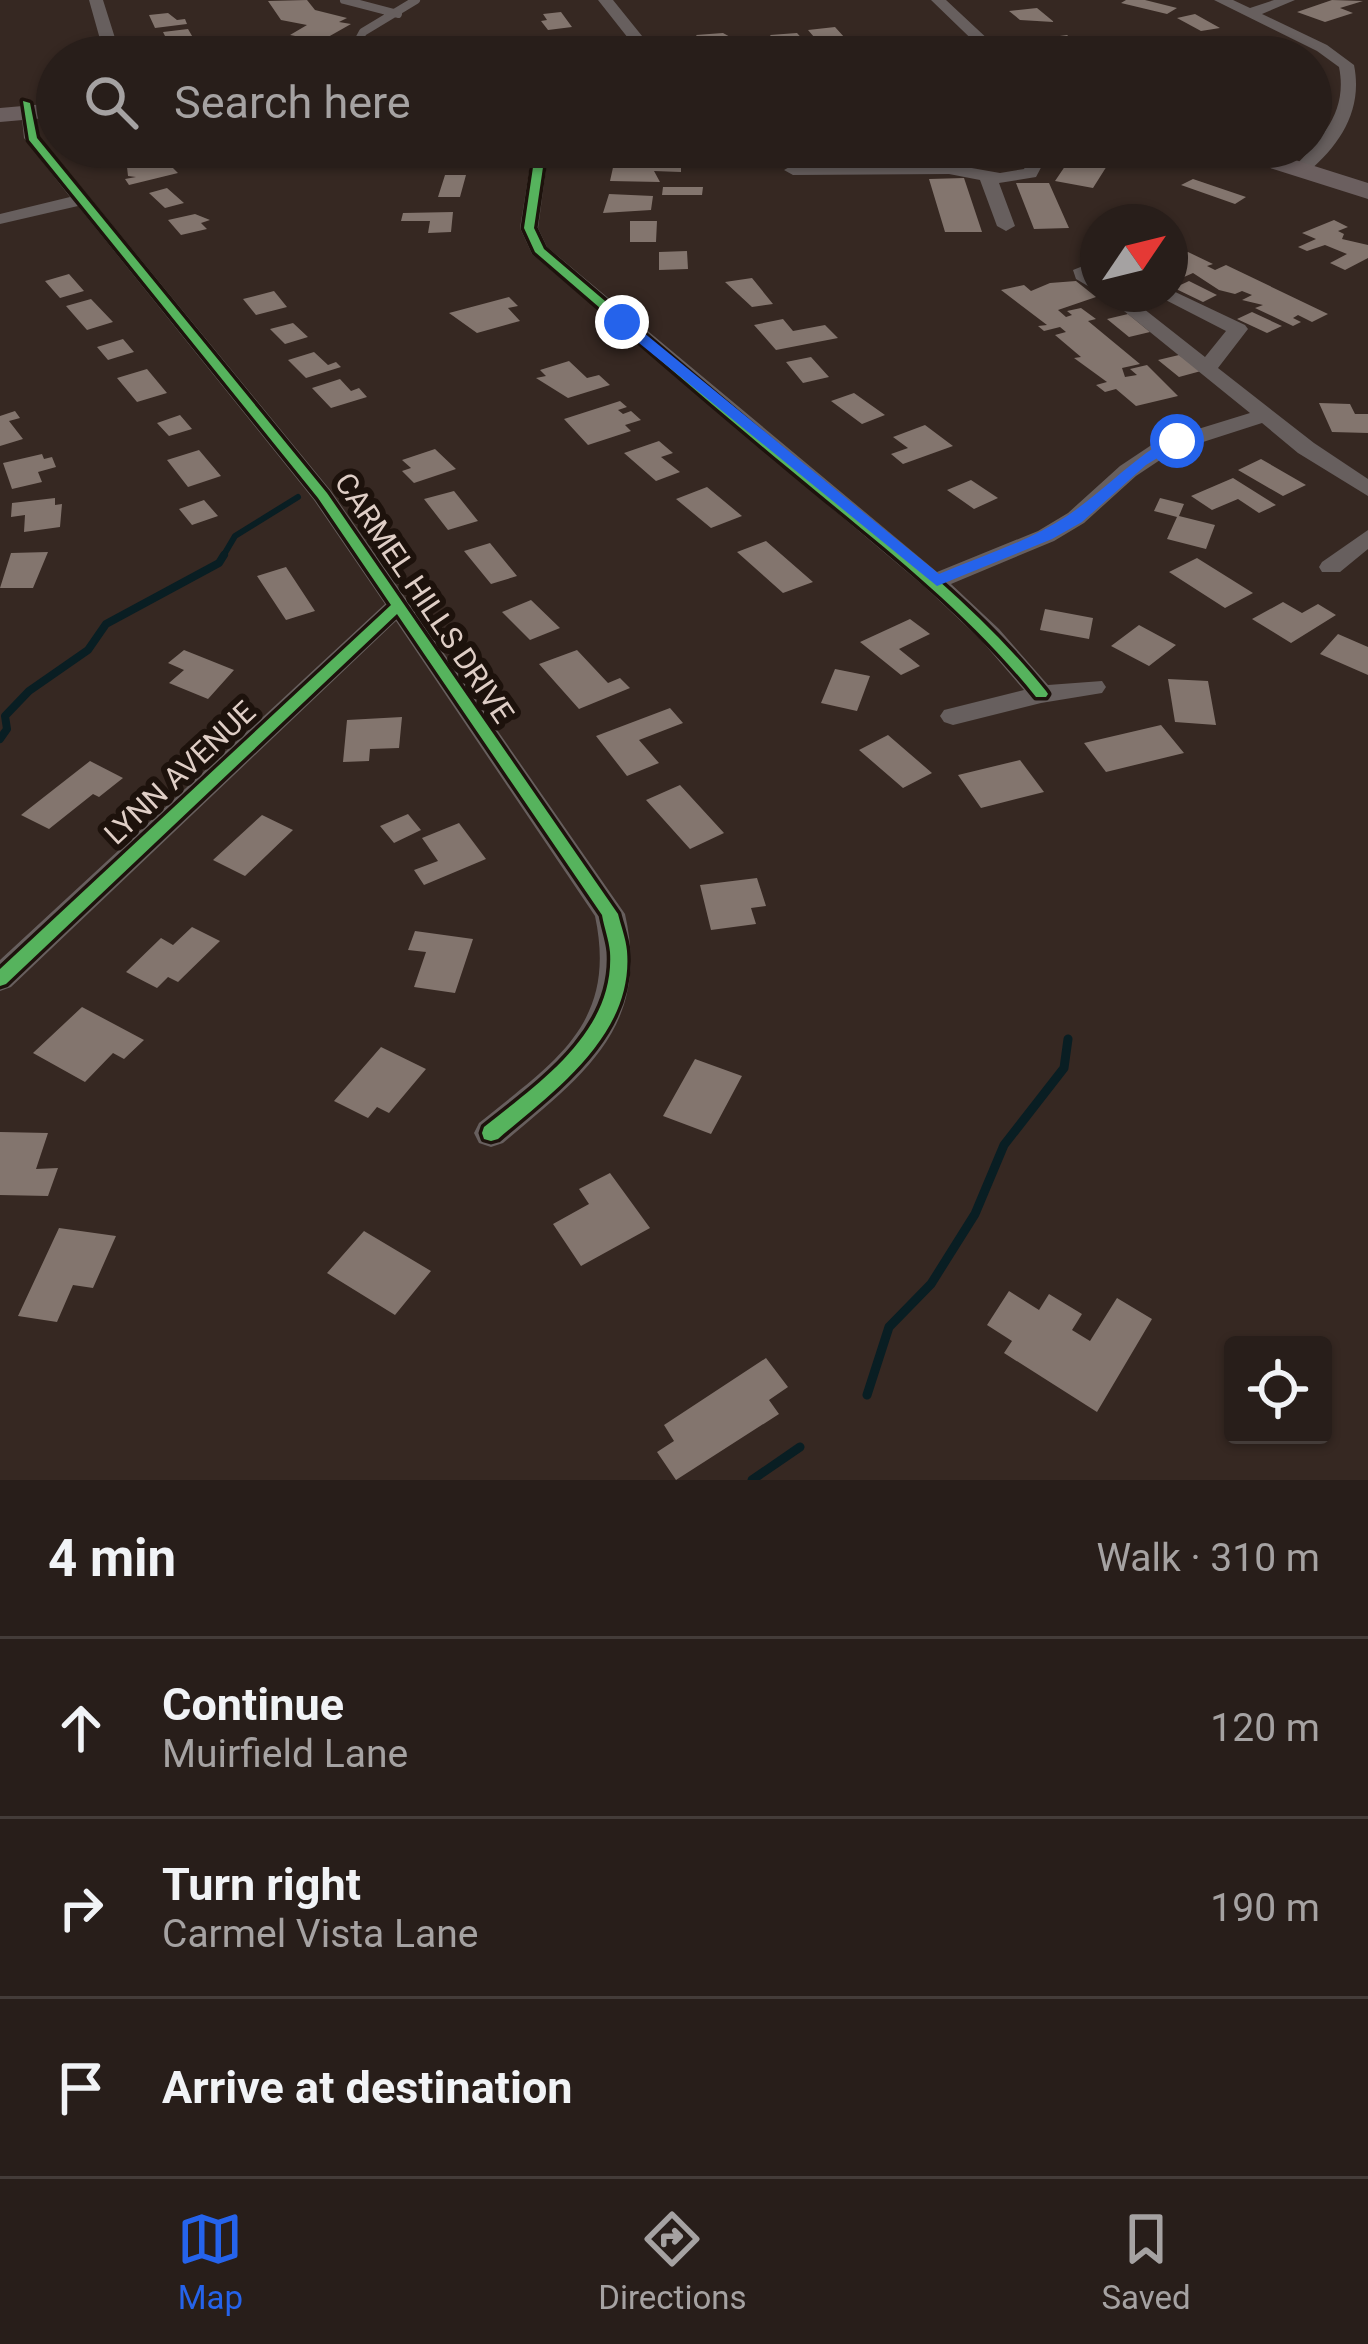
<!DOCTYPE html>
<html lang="en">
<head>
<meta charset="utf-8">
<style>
  body { margin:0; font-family:Roboto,sans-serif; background:#302723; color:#f1f3f6 }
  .controls { position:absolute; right:36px; bottom:36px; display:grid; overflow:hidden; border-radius:12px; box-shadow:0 3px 9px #0004 }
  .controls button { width:108px; height:108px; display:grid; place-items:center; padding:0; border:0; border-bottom:3px solid #443c39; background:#281e1a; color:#f1f3f6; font:60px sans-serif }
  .compass { position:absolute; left:1080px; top:204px; width:108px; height:108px; border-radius:50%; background:#281e1a; box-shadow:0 3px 9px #0004; rotate:55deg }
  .stop { position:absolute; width:36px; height:36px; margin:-27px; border:9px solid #2563eb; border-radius:50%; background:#fff }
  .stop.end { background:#2563eb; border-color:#fff; box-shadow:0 3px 12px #0008 }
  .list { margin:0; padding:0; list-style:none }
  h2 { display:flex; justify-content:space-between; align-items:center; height:156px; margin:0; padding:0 48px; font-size:51px }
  h2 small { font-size:39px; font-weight:400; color:#a5a2a2 }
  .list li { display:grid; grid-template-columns:78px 1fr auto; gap:36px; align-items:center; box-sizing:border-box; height:180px; padding:0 48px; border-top:3px solid #443c39 }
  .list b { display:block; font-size:45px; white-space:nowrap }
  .list p { margin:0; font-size:39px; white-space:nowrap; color:#a5a2a2 }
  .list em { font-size:39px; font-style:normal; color:#a5a2a2 }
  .icon { flex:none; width:66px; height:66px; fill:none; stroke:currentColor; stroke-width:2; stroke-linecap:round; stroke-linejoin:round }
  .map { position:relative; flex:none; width:1368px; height:1480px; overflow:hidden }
  .search { position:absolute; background:#281e1a; box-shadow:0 3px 9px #0004; left:36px; right:36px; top:36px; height:132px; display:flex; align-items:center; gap:30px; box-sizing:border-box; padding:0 42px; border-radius:66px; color:#a5a2a2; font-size:45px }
  .sheet { height:696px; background:#281e1a }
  nav { display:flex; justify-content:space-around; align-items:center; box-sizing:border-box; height:168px; border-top:3px solid #443c39; background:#281e1a; font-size:33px; color:#a5a2a2 }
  nav a { display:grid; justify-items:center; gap:6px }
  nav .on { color:#2563eb }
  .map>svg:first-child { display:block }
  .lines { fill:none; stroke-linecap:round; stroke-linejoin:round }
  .stream-far2 { stroke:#091e23; stroke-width:6 }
  .stream-far1 { stroke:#091e23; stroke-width:8 }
  .stream { stroke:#091e23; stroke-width:9 }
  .building { fill:#83756e }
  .lane { stroke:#675f5e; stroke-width:8 }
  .street { fill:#675f5e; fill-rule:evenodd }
  .secondary { fill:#6b5f5f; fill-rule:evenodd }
  .cycleway-casing { stroke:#1d120c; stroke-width:7 }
  .cycleway { fill:#56b35d; fill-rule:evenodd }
  .route { fill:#2563eb }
  .labels { text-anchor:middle; stroke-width:12; stroke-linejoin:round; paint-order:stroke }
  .street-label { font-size:30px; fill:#dfcec6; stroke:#1d120c }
</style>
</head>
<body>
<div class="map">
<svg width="1368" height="1480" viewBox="0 0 1368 1480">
  <rect width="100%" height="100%" fill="#362822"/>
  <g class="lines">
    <path class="stream-far2" d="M222,558L235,536L298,497"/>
    <path class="stream-far1" d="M0,739L7,729L5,716L29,691L88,650L106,624L219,563L224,555"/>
    <path class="stream" d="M867,1395L889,1327L931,1284L975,1214L1004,1145L1064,1068L1068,1039
      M752,1480L800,1447"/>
  </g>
  <path class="building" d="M307,0L315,10L347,18L339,22L351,24L321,41L290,35L307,25L281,20L268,1Z
    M1126,0H1145L1177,8L1167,14L1121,3Z
    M1332,0L1363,1L1340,8L1353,13L1325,22L1297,12Z
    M1037,8L1054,22L1020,20L1009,11Z
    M561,12L572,27L548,30L541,21L547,20L543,14Z
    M168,13L177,20L185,19L187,24L155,28L149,15Z
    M1195,14L1220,28L1201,31L1177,18Z
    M835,27L845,38L820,44L808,30Z
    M188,29L195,41L153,47L150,42L167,40L163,32Z
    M723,33L741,43L705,47L696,35Z
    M797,33L807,44L778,46L770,35Z
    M1067,35L1079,45L1094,43L1102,49L1059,55L1038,39Z
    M1242,42L1264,57H1234L1218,45Z
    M195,46L201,57H154L152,53Z
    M113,147H153L159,153L110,161L100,150Z
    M918,147H956L960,161L920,160Z
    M984,147H1026L1019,168L979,163Z
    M1078,147L1117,150L1093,188L1055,181Z
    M164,159L178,173L129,185L125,179L136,177L128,176L127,167Z
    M614,163H681V172L654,171L660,182L610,181Z
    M445,175H466L460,197H438Z
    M964,178L982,232H945L929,179Z
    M1193,179L1246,197L1235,204L1181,185Z
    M1016,183H1049L1069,228L1034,229Z
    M663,187H703L702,195H662Z
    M167,188L184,203L165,208L149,193Z
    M609,194L653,196L651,210L603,213Z
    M453,212L451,232L428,233L430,221H401L403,213Z
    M195,214L210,220L201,223L207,229L181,235L168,220Z
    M1334,220L1348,227L1338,231L1344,234L1342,239L1368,245V258L1345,270L1330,263L1347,254L1325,245L1307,251L1298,247L1316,239L1302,233Z
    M630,221H657L656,242H630Z
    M687,251L688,269L659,270V252Z
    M1188,252L1213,264L1207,266L1215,270L1226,265L1328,314L1312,322L1298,315L1293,318L1301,322L1293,326L1255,308L1263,305L1242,300L1252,295L1242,291L1235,294L1219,290L1193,273L1184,277L1170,270L1173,263L1185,265L1172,259Z
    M69,274L84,291L60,298L45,281Z
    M752,278L773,304L752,307L725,282Z
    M1076,281L1096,297L1058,310L1066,317L1072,315L1067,311L1081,308L1096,319L1088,321L1140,364L1122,368L1125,377L1137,375L1130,369L1147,365L1178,396L1136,406L1116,389L1105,392L1096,385L1107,382L1074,358L1081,357L1055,335L1066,332L1060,327L1044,331L1038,326L1047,325L1001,290L1024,285L1031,291L1050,283Z
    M1189,281L1217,295L1203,302L1174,288Z
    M274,291L287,307L256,315L243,299Z
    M509,297L518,306L508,308L520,321L477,333L449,313Z
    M91,299L113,322L87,330L66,306Z
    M1252,312L1282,326L1267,333L1237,319Z
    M1128,314L1150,332L1129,337L1107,319Z
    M783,319L793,331L825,325L838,338L776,350L754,325Z
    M293,323L308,337L285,344L270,329Z
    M123,339L134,352L108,360L97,347Z
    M314,352L328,365L336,362L341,367L306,378L288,360Z
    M1179,355L1201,371L1179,377L1158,360Z
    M811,357L829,377L803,383L786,362Z
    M569,361L587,378L599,375L610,385L568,398L536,378L546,376L540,370Z
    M147,369L167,393L137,402L117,378Z
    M340,379L351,391L359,388L367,397L331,408L312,388Z
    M854,393L885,415L862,424L831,401Z
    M620,401L627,407L618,410L623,414L631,411L641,420L625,425L631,431L588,445L564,419Z
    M1319,403L1350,404L1355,414H1368V433L1332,432Z
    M15,411L20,418L9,421L23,439L0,446V416Z
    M180,415L192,429L169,436L157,423Z
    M925,425L953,446L903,464L891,454L908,448L893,437Z
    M659,441L673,453L661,457L680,472L656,481L624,453Z
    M435,449L456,469L414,483L402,471L411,468L402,460Z
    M199,450L221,476L188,487L167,460Z
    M42,454L44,459L52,457L56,467L38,472L42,482L12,489L3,463Z
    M1261,459L1306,485L1283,496L1238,470Z
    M1233,478L1276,505L1259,513L1238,499L1212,510L1191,496Z
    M971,480L998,498L974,509L947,490Z
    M707,487L742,516L711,528L676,499Z
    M454,491L478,521L448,530L424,499Z
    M55,498V505L62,504L60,527L24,532L25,515L11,517L12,503Z
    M1160,498L1184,504L1179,516L1215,525L1206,549L1167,539L1177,517L1154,511Z
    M204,500L218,516L192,525L179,509Z
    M766,541L813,582L783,593L737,552Z
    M490,543L517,576L491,584L464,551Z
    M48,552L33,588H0L11,553Z
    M1197,558L1253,593L1225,608L1169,572Z
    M286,567L315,611L286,620L257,576Z
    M531,600L560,628L530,640L502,612Z
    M1283,602L1302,613L1318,604L1336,615L1291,643L1252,619Z
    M1045,609L1093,618L1089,639L1040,630Z
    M910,619L930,634L899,649L920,666L901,675L860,642Z
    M1139,625L1176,645L1149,666L1111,646Z
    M1338,634L1368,647V675L1320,654Z
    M184,650L234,670L208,699L169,683L184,670L168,663Z
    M577,650L608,683L620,678L630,688L579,709L539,664Z
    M835,669L870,676L857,711L821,703Z
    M1168,679L1208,681L1216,725L1175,722Z
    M670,708L683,723L639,740L659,763L627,776L596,736Z
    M402,717L399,748L370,749L369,761L343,762L347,720Z
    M1161,725L1184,753L1106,772L1084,743Z
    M888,735L932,773L903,788L859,750Z
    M1020,760L1044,792L981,808L958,775Z
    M90,761L123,778L99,797L93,794L49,829L21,815Z
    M680,785L724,833L690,849L646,800Z
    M408,814L421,830L394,843L380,826Z
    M262,815L293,830L245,876L213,860Z
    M459,823L486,859L424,885L414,870L438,861L422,838Z
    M757,878L766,906L751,908L756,924L711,930L700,885Z
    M192,927L220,941L178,982L168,977L157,988L126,972L161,938L173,945Z
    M415,931L473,939L455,993L414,987L426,952L408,950Z
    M82,1007L144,1040L124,1059L113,1053L85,1082L33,1053Z
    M381,1047L426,1069L389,1113L377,1107L368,1118L334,1101Z
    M695,1059L742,1076L711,1134L663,1116Z
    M0,1132L48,1133L36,1169L58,1168L48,1196L0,1195Z
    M610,1173L650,1228L581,1266L553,1224L589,1204L579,1189Z
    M59,1228L116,1236L93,1288L73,1285L57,1322L18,1316Z
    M364,1231L431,1271L395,1315L327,1273Z
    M1009,1291L1039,1310L1049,1294L1082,1314L1072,1330L1090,1341L1117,1298L1152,1319L1097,1412L1004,1353L1012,1341L987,1325Z
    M766,1358L788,1387L769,1400L779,1414L676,1480L657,1452L674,1441L664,1425Z"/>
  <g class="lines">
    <path class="lane" d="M344,0L398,14
      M364,57L357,43L363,32L416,0
      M685,57L837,48L874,57"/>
    <path class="street" d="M89,0H103L121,57H105Z
      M598,0H613L659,57H643Z
      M931,0H946L1007,57H990Z
      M1214,0H1233L1250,8L1274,0H1295L1262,14L1327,45L1354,65C1363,109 1341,144 1308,172L1293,168C1322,138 1348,112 1339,67L1317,51Z
      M20,100H32L40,137L331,491L625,914C651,1028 582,1076 503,1143L491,1147L479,1143L474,1133L479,1123C555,1061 618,1024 595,916L396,621L11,987L0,991V960L385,604L314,500L78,206L0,224V214L70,197L24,138Z
      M533,147H549L538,228L547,247L937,572L1038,531L1068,513L1120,466L1156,442L1250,413L1103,294H1125L1205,357L1226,331L1154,294H1170L1171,290L1245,325L1248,329L1218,368L1314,443L1368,479V496L1298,453L1262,423L1172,452L1136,476L1084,523L1054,541L951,584L999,629L1048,685L1102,681L1106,687L1102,693L1041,703L953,725L944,722L940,716L944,710L1024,690L981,640L925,587L532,254L520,228Z
      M1036,147H1052L1036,177L999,183L1015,226L1006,231L997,226L980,180L949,174L793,175L784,170L793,165L949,164L1000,173L1024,169Z
      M1098,260V272L1093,273L1098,277V292L1076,279L1073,270Z
      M1368,530V549L1340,572H1322L1319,567L1322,562Z"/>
    <path class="secondary" d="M57,103V117L0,122V108Z
      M1217,147H1254L1368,183V199L1220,152Z"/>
    <g class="cycleway-casing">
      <path id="cycleway" d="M23,101L30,103L37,138L327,493L618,914C621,926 626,939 627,951C634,1035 554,1091 498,1139L491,1141L484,1139L482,1133L484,1127C539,1083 615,1032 610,952C609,940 604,927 602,915L397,614L6,984L0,986V969L391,605L318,498L29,140Z
        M536,147H546L534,228L544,249C630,322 715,396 803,468C889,539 976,604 1046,691L1048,694L1046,697H1036C964,607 874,540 787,467C702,397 619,324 535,252L524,228Z"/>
    </g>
    <use href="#cycleway" class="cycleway"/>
  </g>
  <path class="route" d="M617,319H627L939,574C981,556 1028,542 1067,516C1104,491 1132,459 1171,437L1185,441L1146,465L1082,522L1052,539L937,586L617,325Z"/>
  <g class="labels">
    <g class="street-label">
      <text transform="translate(424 598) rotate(56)" y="10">CARMEL HILLS DRIVE</text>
      <text transform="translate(180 773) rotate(-43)" y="10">LYNN AVENUE</text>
    </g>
  </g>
</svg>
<div class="controls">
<button><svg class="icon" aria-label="locate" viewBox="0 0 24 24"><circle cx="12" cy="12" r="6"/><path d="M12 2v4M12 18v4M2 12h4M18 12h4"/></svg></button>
</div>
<svg class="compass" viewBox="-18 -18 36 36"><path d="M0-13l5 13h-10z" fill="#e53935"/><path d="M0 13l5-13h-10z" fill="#a5a2a2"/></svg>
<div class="stop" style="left:1177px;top:441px"></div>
<div class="stop end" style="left:622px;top:322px"></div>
<div class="search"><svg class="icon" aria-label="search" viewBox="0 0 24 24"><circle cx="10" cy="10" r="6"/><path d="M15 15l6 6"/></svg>Search here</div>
</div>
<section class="sheet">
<h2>4 min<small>Walk · 310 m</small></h2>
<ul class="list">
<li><svg class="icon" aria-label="ahead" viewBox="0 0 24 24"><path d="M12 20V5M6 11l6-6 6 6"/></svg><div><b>Continue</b><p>Muirfield Lane</p></div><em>120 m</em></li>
<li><svg class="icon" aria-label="right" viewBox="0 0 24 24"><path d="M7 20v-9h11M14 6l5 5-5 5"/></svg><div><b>Turn right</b><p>Carmel Vista Lane</p></div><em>190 m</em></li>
<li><svg class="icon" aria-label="arrive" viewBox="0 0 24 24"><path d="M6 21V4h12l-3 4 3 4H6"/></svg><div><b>Arrive at destination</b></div></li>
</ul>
</section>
<nav>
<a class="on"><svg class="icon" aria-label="map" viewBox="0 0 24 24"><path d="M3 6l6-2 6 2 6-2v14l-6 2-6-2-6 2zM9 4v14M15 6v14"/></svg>Map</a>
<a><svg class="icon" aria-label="directions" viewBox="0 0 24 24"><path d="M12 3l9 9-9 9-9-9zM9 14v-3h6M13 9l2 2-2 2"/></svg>Directions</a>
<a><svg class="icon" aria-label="saved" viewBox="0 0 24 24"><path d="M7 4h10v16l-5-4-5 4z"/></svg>Saved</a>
</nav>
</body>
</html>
